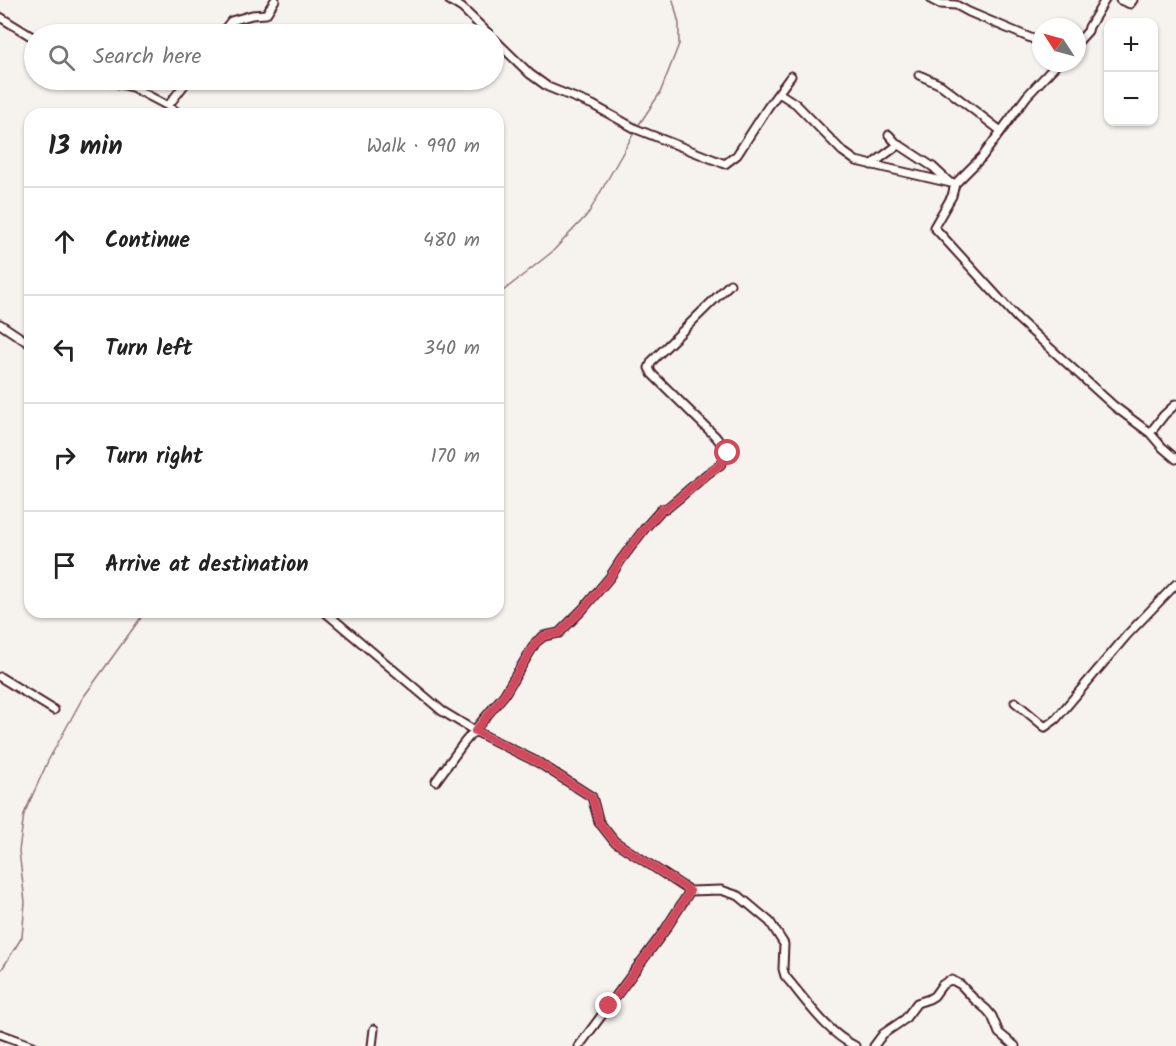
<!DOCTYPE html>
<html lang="en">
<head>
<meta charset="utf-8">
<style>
  body { margin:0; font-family:Kalam,sans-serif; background:#f6f6f6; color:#222 }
  .controls { position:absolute; right:18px; top:18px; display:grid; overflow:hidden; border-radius:12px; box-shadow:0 2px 4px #0004 }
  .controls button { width:54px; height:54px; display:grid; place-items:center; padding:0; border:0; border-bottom:2px solid #e0e0e0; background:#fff; color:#222; font:30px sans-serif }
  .compass { position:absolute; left:1032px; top:18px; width:54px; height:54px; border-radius:50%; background:#fff; box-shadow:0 2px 4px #0004; rotate:306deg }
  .stop { position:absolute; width:18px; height:18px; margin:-14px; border:4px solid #d1495b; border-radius:50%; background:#fff }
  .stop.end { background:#d1495b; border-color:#fff; box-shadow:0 2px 6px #0008 }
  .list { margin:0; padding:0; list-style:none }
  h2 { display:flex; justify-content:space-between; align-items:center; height:78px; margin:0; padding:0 24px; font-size:26px }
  h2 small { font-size:20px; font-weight:400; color:#767676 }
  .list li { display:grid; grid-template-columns:39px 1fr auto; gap:18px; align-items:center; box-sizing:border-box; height:108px; padding:0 24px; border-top:2px solid #e0e0e0 }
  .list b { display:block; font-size:22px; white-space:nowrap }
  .list em { font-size:20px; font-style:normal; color:#767676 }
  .icon { flex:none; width:33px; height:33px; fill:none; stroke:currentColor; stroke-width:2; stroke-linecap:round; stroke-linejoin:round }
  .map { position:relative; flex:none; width:1176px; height:1046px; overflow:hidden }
  .search { position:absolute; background:#fff; box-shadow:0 2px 4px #0004; left:24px; top:24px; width:480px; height:66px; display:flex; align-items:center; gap:15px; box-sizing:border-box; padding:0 21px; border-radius:33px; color:#767676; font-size:22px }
  .panel { position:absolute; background:#fff; box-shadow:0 2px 4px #0004; left:24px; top:108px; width:480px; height:510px; border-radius:18px }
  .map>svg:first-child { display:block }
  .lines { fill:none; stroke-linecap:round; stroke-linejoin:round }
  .stream { stroke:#8e7378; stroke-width:1.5 }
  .minor-casing { stroke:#4a1f2b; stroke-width:11 }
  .minor { stroke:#fdfcf7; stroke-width:7 }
  .route { stroke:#d1495b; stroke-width:8 }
</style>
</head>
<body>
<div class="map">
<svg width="1176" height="1046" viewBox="0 0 1176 1046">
  <rect width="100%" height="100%" fill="#f6f3ef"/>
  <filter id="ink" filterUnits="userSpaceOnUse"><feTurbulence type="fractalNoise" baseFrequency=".0167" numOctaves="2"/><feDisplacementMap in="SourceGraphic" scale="12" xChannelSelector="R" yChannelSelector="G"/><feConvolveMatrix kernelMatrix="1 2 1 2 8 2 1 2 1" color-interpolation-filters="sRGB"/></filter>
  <g filter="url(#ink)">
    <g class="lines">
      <path class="stream" d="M638,126L660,93L679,44V24L673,0
        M498,295L552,252L588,214L634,133
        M0,969H2L22,937L25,902L19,851L24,814L48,761L82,699L145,612"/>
      <g class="minor-casing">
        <path id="minor" d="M449,0L462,8L489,34
          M932,0L940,4L956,5L969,12L1033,39L1041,45
          M1120,0L1130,4L1133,0
          M0,17L34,38
          M221,34L231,21L252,15L266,14L275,0
          M494,39L530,74L548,87L593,105L636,129L725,164L737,155L768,107L791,76
          M1077,43L1088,31L1089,27L1105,0
          M1058,63L1027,96L982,157L955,184L952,196L934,227L1018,319L1114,406L1150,433L1162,447L1176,459
          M919,75L941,85L1001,131
          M103,80L132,87L168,106L180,114
          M779,93L796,104L842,151L856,161L955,184
          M168,106L188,80
          M898,145L901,146L933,167L949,182
          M871,165L898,145L889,135
          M0,324L30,344
          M1150,433L1164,415L1176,404
          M325,612L442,711L475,731L539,763L592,797L599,822L614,841L690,891L721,890L739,896L770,922L784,944L783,969L785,976C805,999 827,1033 855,1046
          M0,677L54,710
          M1015,702L1045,727L1056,719L1127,635L1176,584
          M436,781L463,744L504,695L536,642L544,636L559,633L583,609L610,577L621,560L645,528L662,509L667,508L678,499L707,474L720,465L727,456L728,453L716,437L652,374L649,368L652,361L730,284
          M0,1034L33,1046
          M372,1046L374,1029
          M579,1046L665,930L690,891
          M874,1046L883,1034L905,1019L917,1003L929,999L934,996L942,985L948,981L952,980L961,985L973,998L987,1010L992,1016L999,1033L1015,1046"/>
      </g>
      <use href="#minor" class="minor"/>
    </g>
  </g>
  <g class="lines" filter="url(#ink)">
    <path class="route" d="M609,1006L665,930L690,891L614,841L599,822L592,797L539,763L475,731L504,695L536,642L544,636L559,633L583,609L610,577L621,560L645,528L662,509L666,508L678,499L707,474L720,465L728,456V453"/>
  </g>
</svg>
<div class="controls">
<button>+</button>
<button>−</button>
</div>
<svg class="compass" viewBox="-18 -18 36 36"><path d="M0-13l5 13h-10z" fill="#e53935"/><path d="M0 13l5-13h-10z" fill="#767676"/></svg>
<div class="stop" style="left:728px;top:453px"></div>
<div class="stop end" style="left:609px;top:1006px"></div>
<div class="search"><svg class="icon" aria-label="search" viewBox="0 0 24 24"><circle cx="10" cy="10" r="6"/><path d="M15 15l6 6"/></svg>Search here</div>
<section class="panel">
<h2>13 min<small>Walk · 990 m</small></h2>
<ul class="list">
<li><svg class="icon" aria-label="ahead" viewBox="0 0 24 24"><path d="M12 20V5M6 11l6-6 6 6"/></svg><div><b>Continue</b></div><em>480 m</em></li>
<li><svg class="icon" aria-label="left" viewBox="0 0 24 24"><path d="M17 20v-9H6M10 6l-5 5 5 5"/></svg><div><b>Turn left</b></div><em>340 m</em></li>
<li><svg class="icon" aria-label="right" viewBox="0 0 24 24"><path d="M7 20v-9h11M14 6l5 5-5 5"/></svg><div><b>Turn right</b></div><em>170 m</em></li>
<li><svg class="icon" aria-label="arrive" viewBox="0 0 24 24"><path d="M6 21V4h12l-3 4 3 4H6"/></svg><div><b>Arrive at destination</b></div></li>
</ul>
</section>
</div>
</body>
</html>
